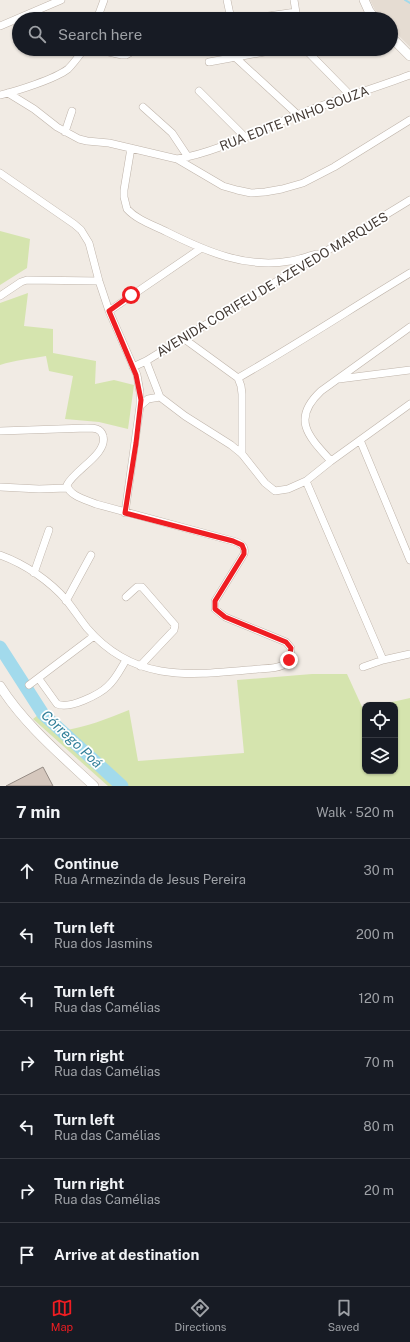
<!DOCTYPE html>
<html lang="en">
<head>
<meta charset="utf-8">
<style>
  body { margin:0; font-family:"Public Sans",sans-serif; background:#242831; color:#f1f3f6 }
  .controls { position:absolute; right:12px; bottom:12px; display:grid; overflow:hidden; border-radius:8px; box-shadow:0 1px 3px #0004 }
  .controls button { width:36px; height:36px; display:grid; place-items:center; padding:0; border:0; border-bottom:1px solid #363941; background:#171b24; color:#f1f3f6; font:20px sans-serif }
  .stop { position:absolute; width:12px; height:12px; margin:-9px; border:3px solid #ef1d22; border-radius:50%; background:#fff }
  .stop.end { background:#ef1d22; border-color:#fff; box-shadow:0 1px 4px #0008 }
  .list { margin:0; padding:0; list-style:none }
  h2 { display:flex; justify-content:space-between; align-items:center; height:52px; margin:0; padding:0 16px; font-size:17px }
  h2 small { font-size:13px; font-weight:400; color:#9ea1a6 }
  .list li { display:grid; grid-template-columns:26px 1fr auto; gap:12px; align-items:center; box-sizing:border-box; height:64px; padding:0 16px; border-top:1px solid #363941 }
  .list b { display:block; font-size:15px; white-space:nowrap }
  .list p { margin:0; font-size:13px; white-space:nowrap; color:#9ea1a6 }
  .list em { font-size:13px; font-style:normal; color:#9ea1a6 }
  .icon { flex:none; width:22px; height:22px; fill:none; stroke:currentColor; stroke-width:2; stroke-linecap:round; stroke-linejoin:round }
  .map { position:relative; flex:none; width:410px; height:786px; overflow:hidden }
  .search { position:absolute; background:#171b24; box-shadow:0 1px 3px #0004; left:12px; right:12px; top:12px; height:44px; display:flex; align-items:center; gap:10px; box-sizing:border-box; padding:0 14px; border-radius:22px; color:#9ea1a6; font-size:15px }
  .sheet { height:500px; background:#171b24 }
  nav { display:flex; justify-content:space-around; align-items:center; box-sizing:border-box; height:56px; border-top:1px solid #363941; background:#171b24; font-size:11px; color:#9ea1a6 }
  nav a { display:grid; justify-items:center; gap:2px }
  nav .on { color:#ef1d22 }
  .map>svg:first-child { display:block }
  .residential { fill:#e5dcd2 }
  .green { fill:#d5e4ae }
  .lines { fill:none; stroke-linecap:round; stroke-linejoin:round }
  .stream { stroke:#a2daec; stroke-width:2 }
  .river { stroke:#a2daec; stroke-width:13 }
  .building { fill:#d5c7bd; stroke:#958b84 }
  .minor-casing { stroke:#bfb4aa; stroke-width:8 }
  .tertiary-casing { stroke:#bfb4aa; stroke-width:10 }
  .minor { stroke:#fff; stroke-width:7 }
  .tertiary { stroke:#fff; stroke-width:9 }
  .route { stroke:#ef1d22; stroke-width:5 }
  .labels { text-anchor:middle; stroke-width:3.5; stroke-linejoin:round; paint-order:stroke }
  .street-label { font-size:13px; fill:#433a34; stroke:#fff }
  .water-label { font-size:14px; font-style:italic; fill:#307f99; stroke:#fff }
</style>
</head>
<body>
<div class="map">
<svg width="410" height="786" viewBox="0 0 410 786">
  <rect width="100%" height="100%" fill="#f1ebe4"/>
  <path class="residential" d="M370,0H410V47L391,28V19H383L375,10Z"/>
  <path class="green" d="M0,231L30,239L27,268L0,285Z
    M28,293L24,326L53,329V353L96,361L95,384L114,380L134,385L128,429L99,422L65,419L73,376L49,371L46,356C30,359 15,360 0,365V303Z
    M312,674H347L363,709L365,708V771H395V705H379L410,698V786H108L33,719L44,710L54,723L62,731C86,727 107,719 129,710L138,761L244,753L237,680Z"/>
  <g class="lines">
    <path class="stream" d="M405,0L410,3"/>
    <path class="river" d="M0,647L43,714L122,786"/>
  </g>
  <path class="building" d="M43,767L53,786H6Z"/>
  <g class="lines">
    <g class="minor-casing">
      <path id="minor" d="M227,0L231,19
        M294,0L297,19
        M97,19L104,0
        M247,19L296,12
        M0,26L61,0
        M95,49L122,55H126L136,49
        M305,49L351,96
        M236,58L298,115
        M209,62L281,49
        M199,91L245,137
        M8,93L34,109L57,127L79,139L87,141L109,143L177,159L223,186L237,190L251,193L265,192L282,189L303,183L334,167L410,120
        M0,95C17,91 55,79 68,69C74,63 79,56 84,49
        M143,107L172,133L188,157
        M65,132L72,111
        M131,148L124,190V197L127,209C137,220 153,225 167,232C205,251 246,269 290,261C299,260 308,256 317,254
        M177,159C219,152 258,130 297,115C334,100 373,89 410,75
        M0,173L74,224L81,230L89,243L99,281L109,311L137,375L140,392V406L125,513
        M0,296L21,282L27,280L99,281
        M109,311L200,249
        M183,338L238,378L241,386L242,394V454
        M146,361L160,397
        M133,367L146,361L410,200
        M238,378C296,345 352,308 410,273
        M339,379L410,370
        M140,406L148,399L160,397L185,416L231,445L242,454L265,483L275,491L288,489L306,481L331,461L410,404
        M0,431L87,428C94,428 101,428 103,436C108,454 74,470 67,485C69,496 87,500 96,504L233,541C240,543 246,546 244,554L215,601V609L225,617L286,642L291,648C292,669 274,668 258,669C192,675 135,684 87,628C80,619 74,610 67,601C50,581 25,564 0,555
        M360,440L410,560
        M331,461C308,436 291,419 321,391L410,327
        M306,481L383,660
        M0,487L39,489L67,488
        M34,573L49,530
        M126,597L137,587H142L175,625L174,630L140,666
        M66,601L91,555
        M363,667L383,660L410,654
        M39,679L57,704C69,710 100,694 108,686C116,679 121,668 126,660
        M29,685L94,636"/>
    </g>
    <g class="tertiary-casing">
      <path id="tertiary" d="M364,0L369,11L375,19
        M391,37L410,56
        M0,686C24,724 61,755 94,786"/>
    </g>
    <use href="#minor" class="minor"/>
    <use href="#tertiary" class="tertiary"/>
  </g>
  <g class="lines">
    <path class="route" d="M131,295L109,311L136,375L141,400L136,443L125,513L233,541L242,545L244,550V554L215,601V609L225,617L286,642L291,648L289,660"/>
  </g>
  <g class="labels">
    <g class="street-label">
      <text transform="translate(294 118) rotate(-21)" y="5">RUA EDITE PINHO SOUZA</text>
      <text transform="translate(272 284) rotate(-31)" y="5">AVENIDA CORIFEU DE AZEVEDO MARQUES</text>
    </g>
    <g class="water-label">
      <text transform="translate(72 739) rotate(43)" y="5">Córrego Poá</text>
    </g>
  </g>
</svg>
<div class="controls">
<button><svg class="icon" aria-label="locate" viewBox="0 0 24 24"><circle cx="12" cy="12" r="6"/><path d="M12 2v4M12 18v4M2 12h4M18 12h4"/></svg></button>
<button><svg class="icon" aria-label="layers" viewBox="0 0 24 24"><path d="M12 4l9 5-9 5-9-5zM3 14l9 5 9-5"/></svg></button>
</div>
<div class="stop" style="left:131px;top:295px"></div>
<div class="stop end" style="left:289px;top:660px"></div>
<div class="search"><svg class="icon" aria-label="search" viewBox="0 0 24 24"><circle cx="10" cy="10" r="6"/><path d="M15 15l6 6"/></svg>Search here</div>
</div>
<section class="sheet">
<h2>7 min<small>Walk · 520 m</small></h2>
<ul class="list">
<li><svg class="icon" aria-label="ahead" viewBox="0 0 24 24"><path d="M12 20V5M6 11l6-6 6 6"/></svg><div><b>Continue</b><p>Rua Armezinda de Jesus Pereira</p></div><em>30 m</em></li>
<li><svg class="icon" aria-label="left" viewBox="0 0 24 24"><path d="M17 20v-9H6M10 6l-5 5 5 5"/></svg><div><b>Turn left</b><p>Rua dos Jasmins</p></div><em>200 m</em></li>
<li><svg class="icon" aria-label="left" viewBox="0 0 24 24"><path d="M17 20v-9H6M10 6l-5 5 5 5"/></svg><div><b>Turn left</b><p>Rua das Camélias</p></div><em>120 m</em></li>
<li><svg class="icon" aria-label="right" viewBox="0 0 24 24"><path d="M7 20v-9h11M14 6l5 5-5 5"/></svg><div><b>Turn right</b><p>Rua das Camélias</p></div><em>70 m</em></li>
<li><svg class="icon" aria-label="left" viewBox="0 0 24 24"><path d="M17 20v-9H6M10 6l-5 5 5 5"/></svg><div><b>Turn left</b><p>Rua das Camélias</p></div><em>80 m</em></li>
<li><svg class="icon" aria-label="right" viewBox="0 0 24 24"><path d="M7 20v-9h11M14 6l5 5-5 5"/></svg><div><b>Turn right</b><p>Rua das Camélias</p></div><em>20 m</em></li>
<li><svg class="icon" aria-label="arrive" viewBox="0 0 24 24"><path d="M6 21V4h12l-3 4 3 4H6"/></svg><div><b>Arrive at destination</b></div></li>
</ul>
</section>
<nav>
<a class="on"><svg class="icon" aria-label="map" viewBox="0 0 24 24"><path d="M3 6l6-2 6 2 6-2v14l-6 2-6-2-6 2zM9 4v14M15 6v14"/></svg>Map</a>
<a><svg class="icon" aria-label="directions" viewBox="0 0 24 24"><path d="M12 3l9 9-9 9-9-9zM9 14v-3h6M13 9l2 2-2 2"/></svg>Directions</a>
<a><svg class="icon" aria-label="saved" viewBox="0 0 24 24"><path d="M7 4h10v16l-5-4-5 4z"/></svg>Saved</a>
</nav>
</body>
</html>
